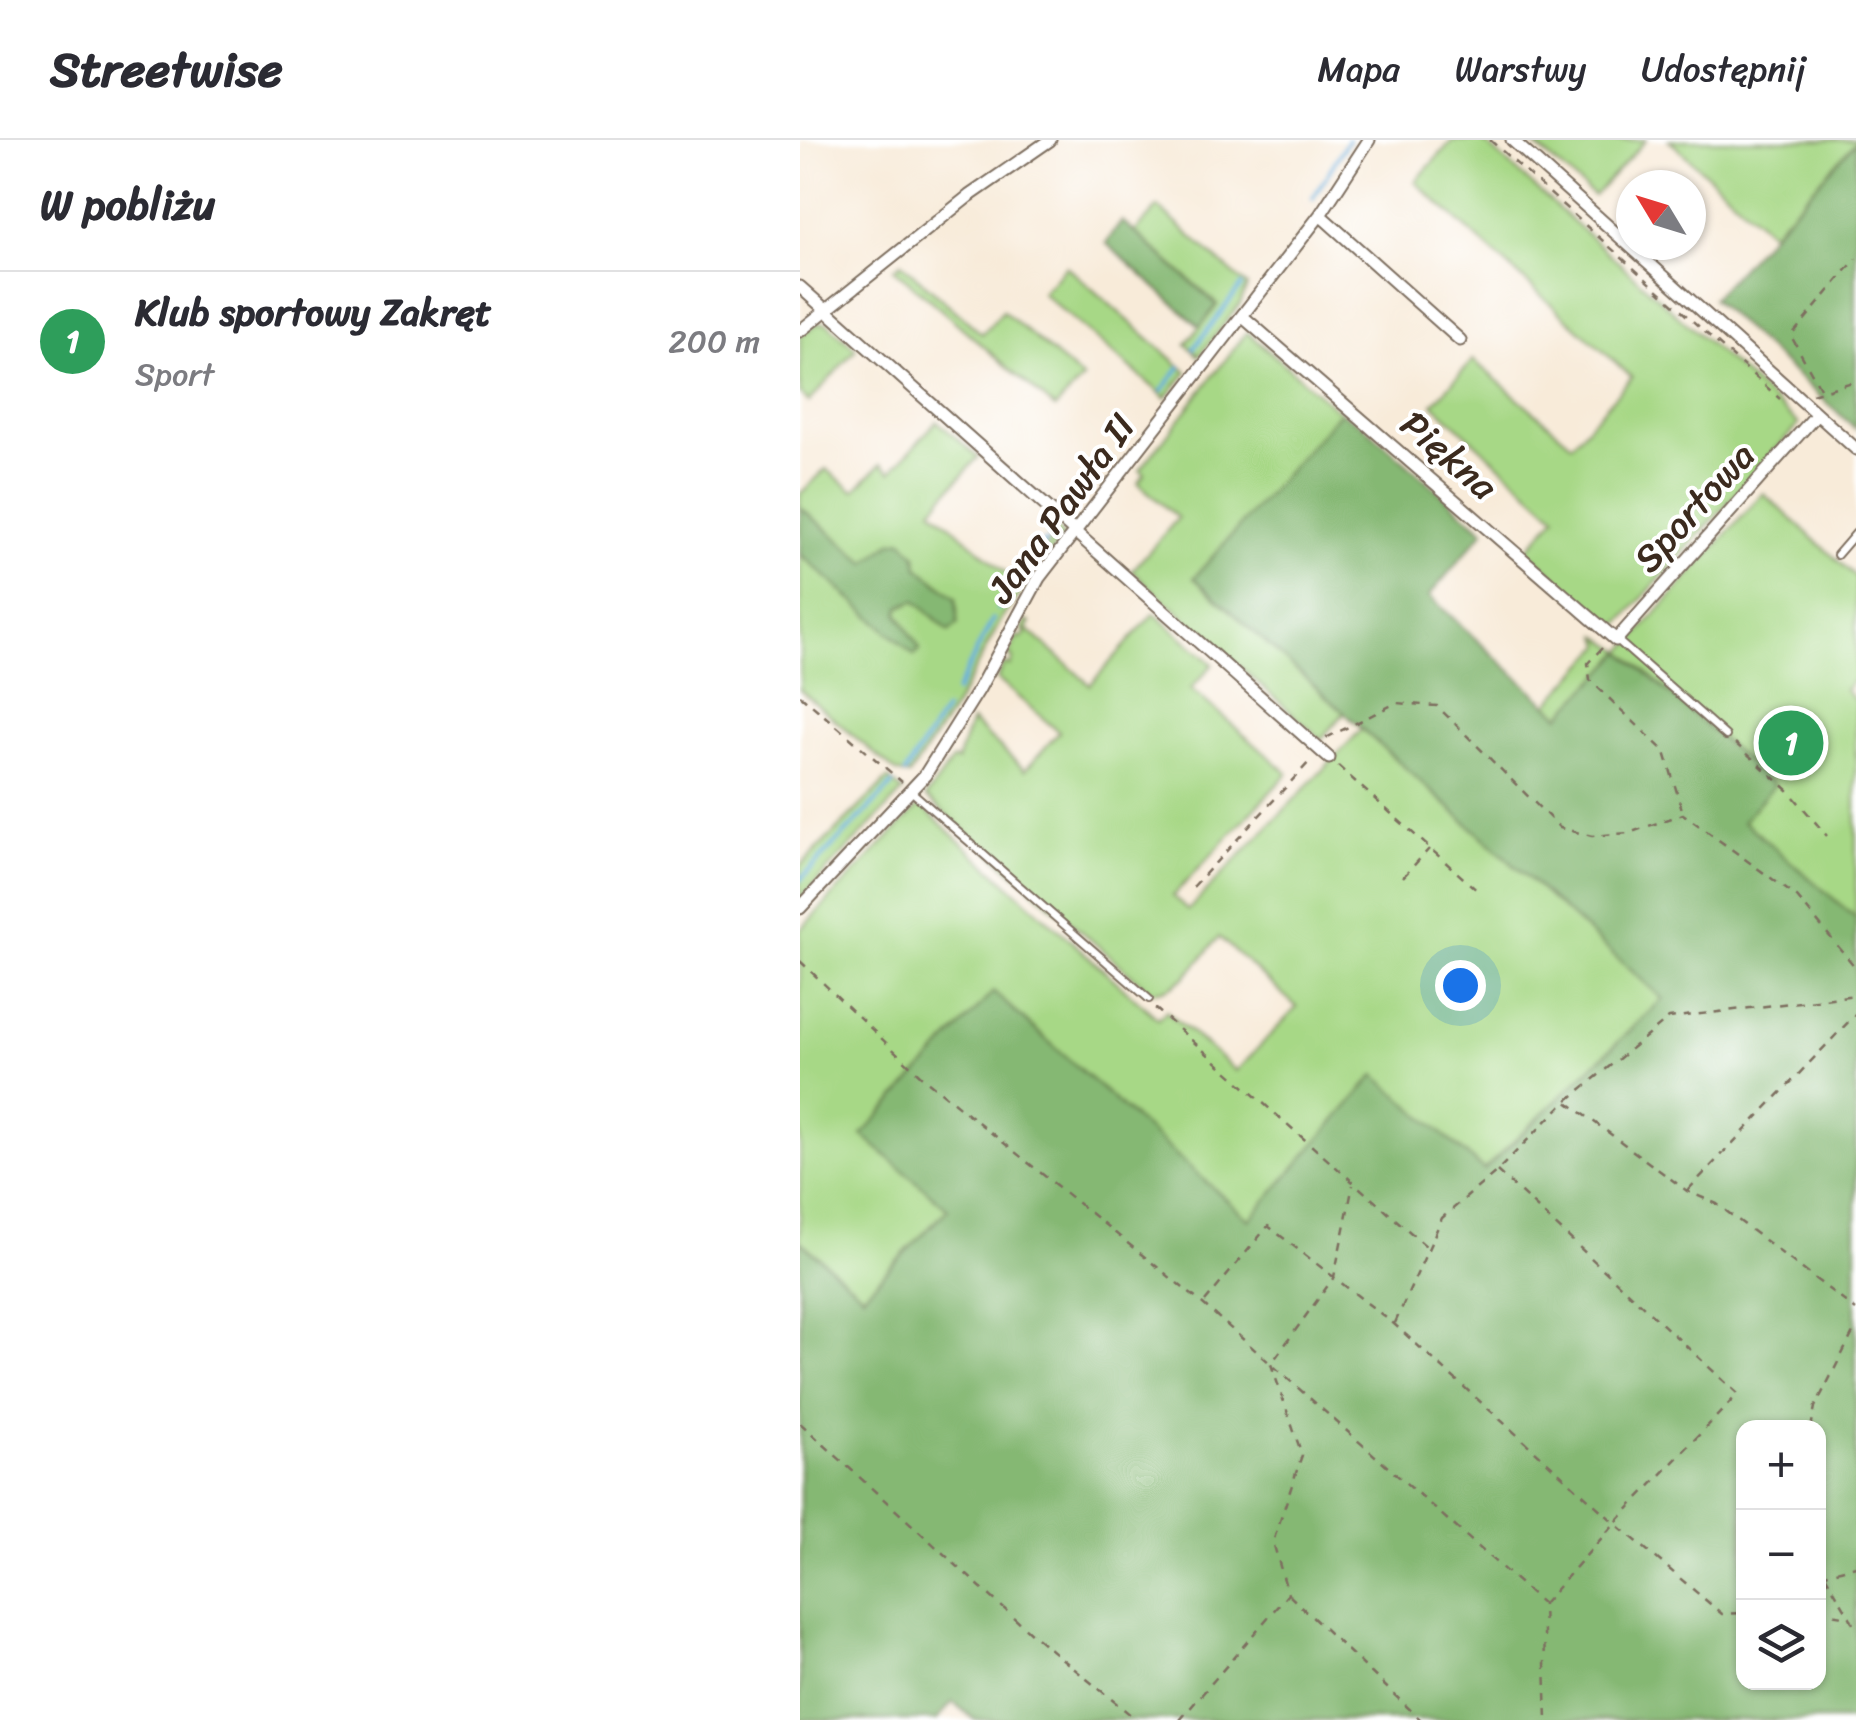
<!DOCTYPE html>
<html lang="pl">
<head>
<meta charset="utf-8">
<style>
  body { margin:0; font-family:Sriracha,sans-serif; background:#f2f2f3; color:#2b2b33 }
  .controls { position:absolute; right:30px; bottom:30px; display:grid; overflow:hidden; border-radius:20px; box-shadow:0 2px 8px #0004 }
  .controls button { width:90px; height:90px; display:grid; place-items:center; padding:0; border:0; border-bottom:2px solid #e1e1e2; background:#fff; color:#2b2b33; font:50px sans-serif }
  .compass { position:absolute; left:816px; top:30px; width:90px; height:90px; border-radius:50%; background:#fff; box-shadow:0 2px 8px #0004; rotate:308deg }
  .you { position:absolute; left:660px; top:845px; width:35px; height:35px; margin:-25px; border:8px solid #fff; border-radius:50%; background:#1a73e8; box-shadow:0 0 0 15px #1a73e833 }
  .badge { display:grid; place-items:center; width:65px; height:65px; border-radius:50%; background:#b45309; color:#fff; font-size:32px; font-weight:700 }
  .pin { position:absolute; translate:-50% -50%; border:5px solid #fff; box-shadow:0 2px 10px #0006 }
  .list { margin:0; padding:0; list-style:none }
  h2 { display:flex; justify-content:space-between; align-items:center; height:130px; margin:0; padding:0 40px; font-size:42px }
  h2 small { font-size:32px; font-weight:400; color:#7c7c81 }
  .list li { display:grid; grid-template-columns:65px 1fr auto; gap:30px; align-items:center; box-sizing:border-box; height:140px; padding:0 40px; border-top:2px solid #e1e1e2 }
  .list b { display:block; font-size:38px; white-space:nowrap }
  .list p { margin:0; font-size:32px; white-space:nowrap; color:#7c7c81 }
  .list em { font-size:32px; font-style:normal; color:#7c7c81 }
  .icon { flex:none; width:55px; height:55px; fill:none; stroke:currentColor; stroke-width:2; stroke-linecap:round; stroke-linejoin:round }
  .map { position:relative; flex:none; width:1056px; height:1580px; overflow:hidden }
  header { display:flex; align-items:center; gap:60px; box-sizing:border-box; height:140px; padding:0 50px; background:#fff; border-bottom:2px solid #e1e1e2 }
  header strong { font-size:48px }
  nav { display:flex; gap:55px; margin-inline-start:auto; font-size:35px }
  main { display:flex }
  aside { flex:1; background:#fff }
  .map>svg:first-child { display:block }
  .green { fill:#a7d886; stroke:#718152; stroke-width:2.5 }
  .forest { fill:#85b873; stroke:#607148; stroke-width:2.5; fill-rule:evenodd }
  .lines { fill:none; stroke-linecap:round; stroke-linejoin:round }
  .stream { stroke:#66afdd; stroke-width:4 }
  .lane-casing { stroke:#7d6e5f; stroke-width:10 }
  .street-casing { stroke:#7d6e5f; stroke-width:15 }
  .path { stroke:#7d6e5f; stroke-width:2.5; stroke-dasharray:8 8; stroke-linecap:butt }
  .lane { stroke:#fff; stroke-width:6 }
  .street { stroke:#fff; stroke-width:11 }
  .labels { text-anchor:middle; stroke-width:8; stroke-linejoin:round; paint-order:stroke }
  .street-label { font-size:38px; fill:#3b2a1e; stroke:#fff }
</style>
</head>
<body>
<header>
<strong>Streetwise</strong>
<nav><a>Mapa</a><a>Warstwy</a><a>Udostępnij</a></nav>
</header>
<main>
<aside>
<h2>W pobliżu<small></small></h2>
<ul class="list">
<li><span class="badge" style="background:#2e9e5b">1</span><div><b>Klub sportowy Zakręt</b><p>Sport</p></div><em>200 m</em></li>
</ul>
</aside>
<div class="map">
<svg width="1056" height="1580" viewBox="0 0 1056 1580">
  <rect width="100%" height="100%" fill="#fff"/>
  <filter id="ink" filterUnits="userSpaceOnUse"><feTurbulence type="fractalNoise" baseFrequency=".01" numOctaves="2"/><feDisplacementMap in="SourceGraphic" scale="20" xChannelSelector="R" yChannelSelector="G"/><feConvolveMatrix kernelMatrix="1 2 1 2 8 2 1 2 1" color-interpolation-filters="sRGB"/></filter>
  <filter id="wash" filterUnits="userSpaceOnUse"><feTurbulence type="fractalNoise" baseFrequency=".0048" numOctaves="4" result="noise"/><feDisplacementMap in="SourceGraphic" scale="40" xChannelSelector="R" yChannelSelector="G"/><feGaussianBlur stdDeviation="2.25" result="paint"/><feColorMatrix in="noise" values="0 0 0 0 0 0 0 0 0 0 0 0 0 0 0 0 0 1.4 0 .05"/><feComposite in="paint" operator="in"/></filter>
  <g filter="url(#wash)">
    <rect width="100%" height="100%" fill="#f8ebd9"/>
    <path class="green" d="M653,0H682L999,284L818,485L809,486L727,410L756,376L633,264L673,220L772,304L832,237L615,42Z
      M729,0H846L794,56Z
      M869,0H1056V2L971,93Z
      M358,67L447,146L440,164L399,216L386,204L417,164L335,92Z
      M101,123L182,194L203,171L283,239L255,268L94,129Z
      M266,126L387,232L366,258L242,153Z
      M18,183H27L56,209L9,262L0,253V196Z
      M447,192L540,272L394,438L546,571L521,599L332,431L378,378L338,343L345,334L340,330Z
      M137,281L178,317L132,369L219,444L252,399L249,380L263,396L204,475L155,566L109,636L96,632L0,550V414L114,514L119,509L98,474L100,467L115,460L149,491L156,458L118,427L116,415L67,423L0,367V354L26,329L54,351L81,324L91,332Z
      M963,353L1056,437V538L1045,550L1056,561V778L943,681L973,645L823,512L761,576L748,564L802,505L799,496L823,511Z
      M354,473L413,524L391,549L488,633L373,756L388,770L562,589L864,859L684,1030L449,1081L193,852L149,1069L63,1156L0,1101V790L120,665L358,879L366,871L436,931L497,867L419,797C401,817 379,855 350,851L126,657L153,619L157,621L171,581L225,630L259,592L197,539L204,524L210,526L213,518L209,516L217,496L222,498L226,492L222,489L226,481L230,483L227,489L290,545Z
      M88,639L103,651L0,759V726Z"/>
    <path class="forest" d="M1056,2V289L912,159Z
      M322,81L417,165L400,187L306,103Z
      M540,272L564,286L684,391L629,456L760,576L822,512L974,645L943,681L1056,778V1580H175L153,1562L137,1580H0V1101L63,1155L148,1069L62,995L193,852L449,1080L575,935L684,1030L863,859L394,438ZM944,1288H1018V1542H944Z
      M0,367L66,423L92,402L102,400L116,415L118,427L156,458L158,484L149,491L115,460L100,467L98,474L120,509L114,515L0,414Z"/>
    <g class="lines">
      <path class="stream" d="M513,58L548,0
        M394,208L441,146
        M362,251L380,227
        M266,373L270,368
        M198,469L211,444L245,401
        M156,552L193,479
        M105,633L145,570
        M0,740L93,644"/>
    </g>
  </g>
  <g filter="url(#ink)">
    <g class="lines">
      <g class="lane-casing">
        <path id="lane" d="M1037,415L1056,393
          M817,500L926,596
          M111,651L349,859"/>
      </g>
      <g class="street-casing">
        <path id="street" d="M712,0L1056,309
          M520,75L660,200
          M0,147L529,618
          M442,176L816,500L1017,274
          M0,191L169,56L250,0
          M0,768L125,635L179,549L239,438L520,75L569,0"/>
      </g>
      <path class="path" d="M690,0L980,259
        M1020,248L991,196L1056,119
        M1012,254L1056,241
        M802,508L788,523L790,540L865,612L883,673
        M0,555L102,642
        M526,598L596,563L637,566L760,688L792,696L829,693L883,674L997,757L1056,828
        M935,603L988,650L1027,696
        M538,626L680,753
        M603,737L629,709
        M393,747L512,619
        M0,821L121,936L403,1164L743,1464L747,1580
        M355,868L627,1107
        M768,960L869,878L1056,855
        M697,1031L938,1254L815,1383L922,1474L944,1473
        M888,1050L1056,874
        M405,1162L468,1086L594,1184L815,1383L744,1463
        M595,1183L642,1078L697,1031L766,961L887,1051L917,1064L1056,1170
        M0,1283L233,1495L337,1580
        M1011,1288L1015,1267L1056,1187
        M1018,1415L1025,1434L1056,1426
        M1025,1435L1050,1477
        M489,1455L621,1580
        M1018,1472L1050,1477L1056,1491
        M380,1580L488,1454L473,1402L502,1315L471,1224L534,1137L553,1045"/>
      <use href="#lane" class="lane"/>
      <use href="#street" class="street"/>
    </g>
  </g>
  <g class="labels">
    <g class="street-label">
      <text transform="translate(649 315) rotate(41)" y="13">Piękna</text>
      <text transform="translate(894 367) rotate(-48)" y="13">Sportowa</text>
      <text transform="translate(261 368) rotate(-54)" y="13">Jana Pawła II</text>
    </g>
  </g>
</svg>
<div class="controls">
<button>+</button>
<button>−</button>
<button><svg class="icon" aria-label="layers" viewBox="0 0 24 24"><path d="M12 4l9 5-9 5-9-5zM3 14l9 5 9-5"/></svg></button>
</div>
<svg class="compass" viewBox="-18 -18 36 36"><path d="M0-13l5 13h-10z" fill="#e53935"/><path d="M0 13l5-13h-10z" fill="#7c7c81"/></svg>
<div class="you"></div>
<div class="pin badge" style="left:991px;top:603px;background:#2e9e5b">1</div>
</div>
</main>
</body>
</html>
